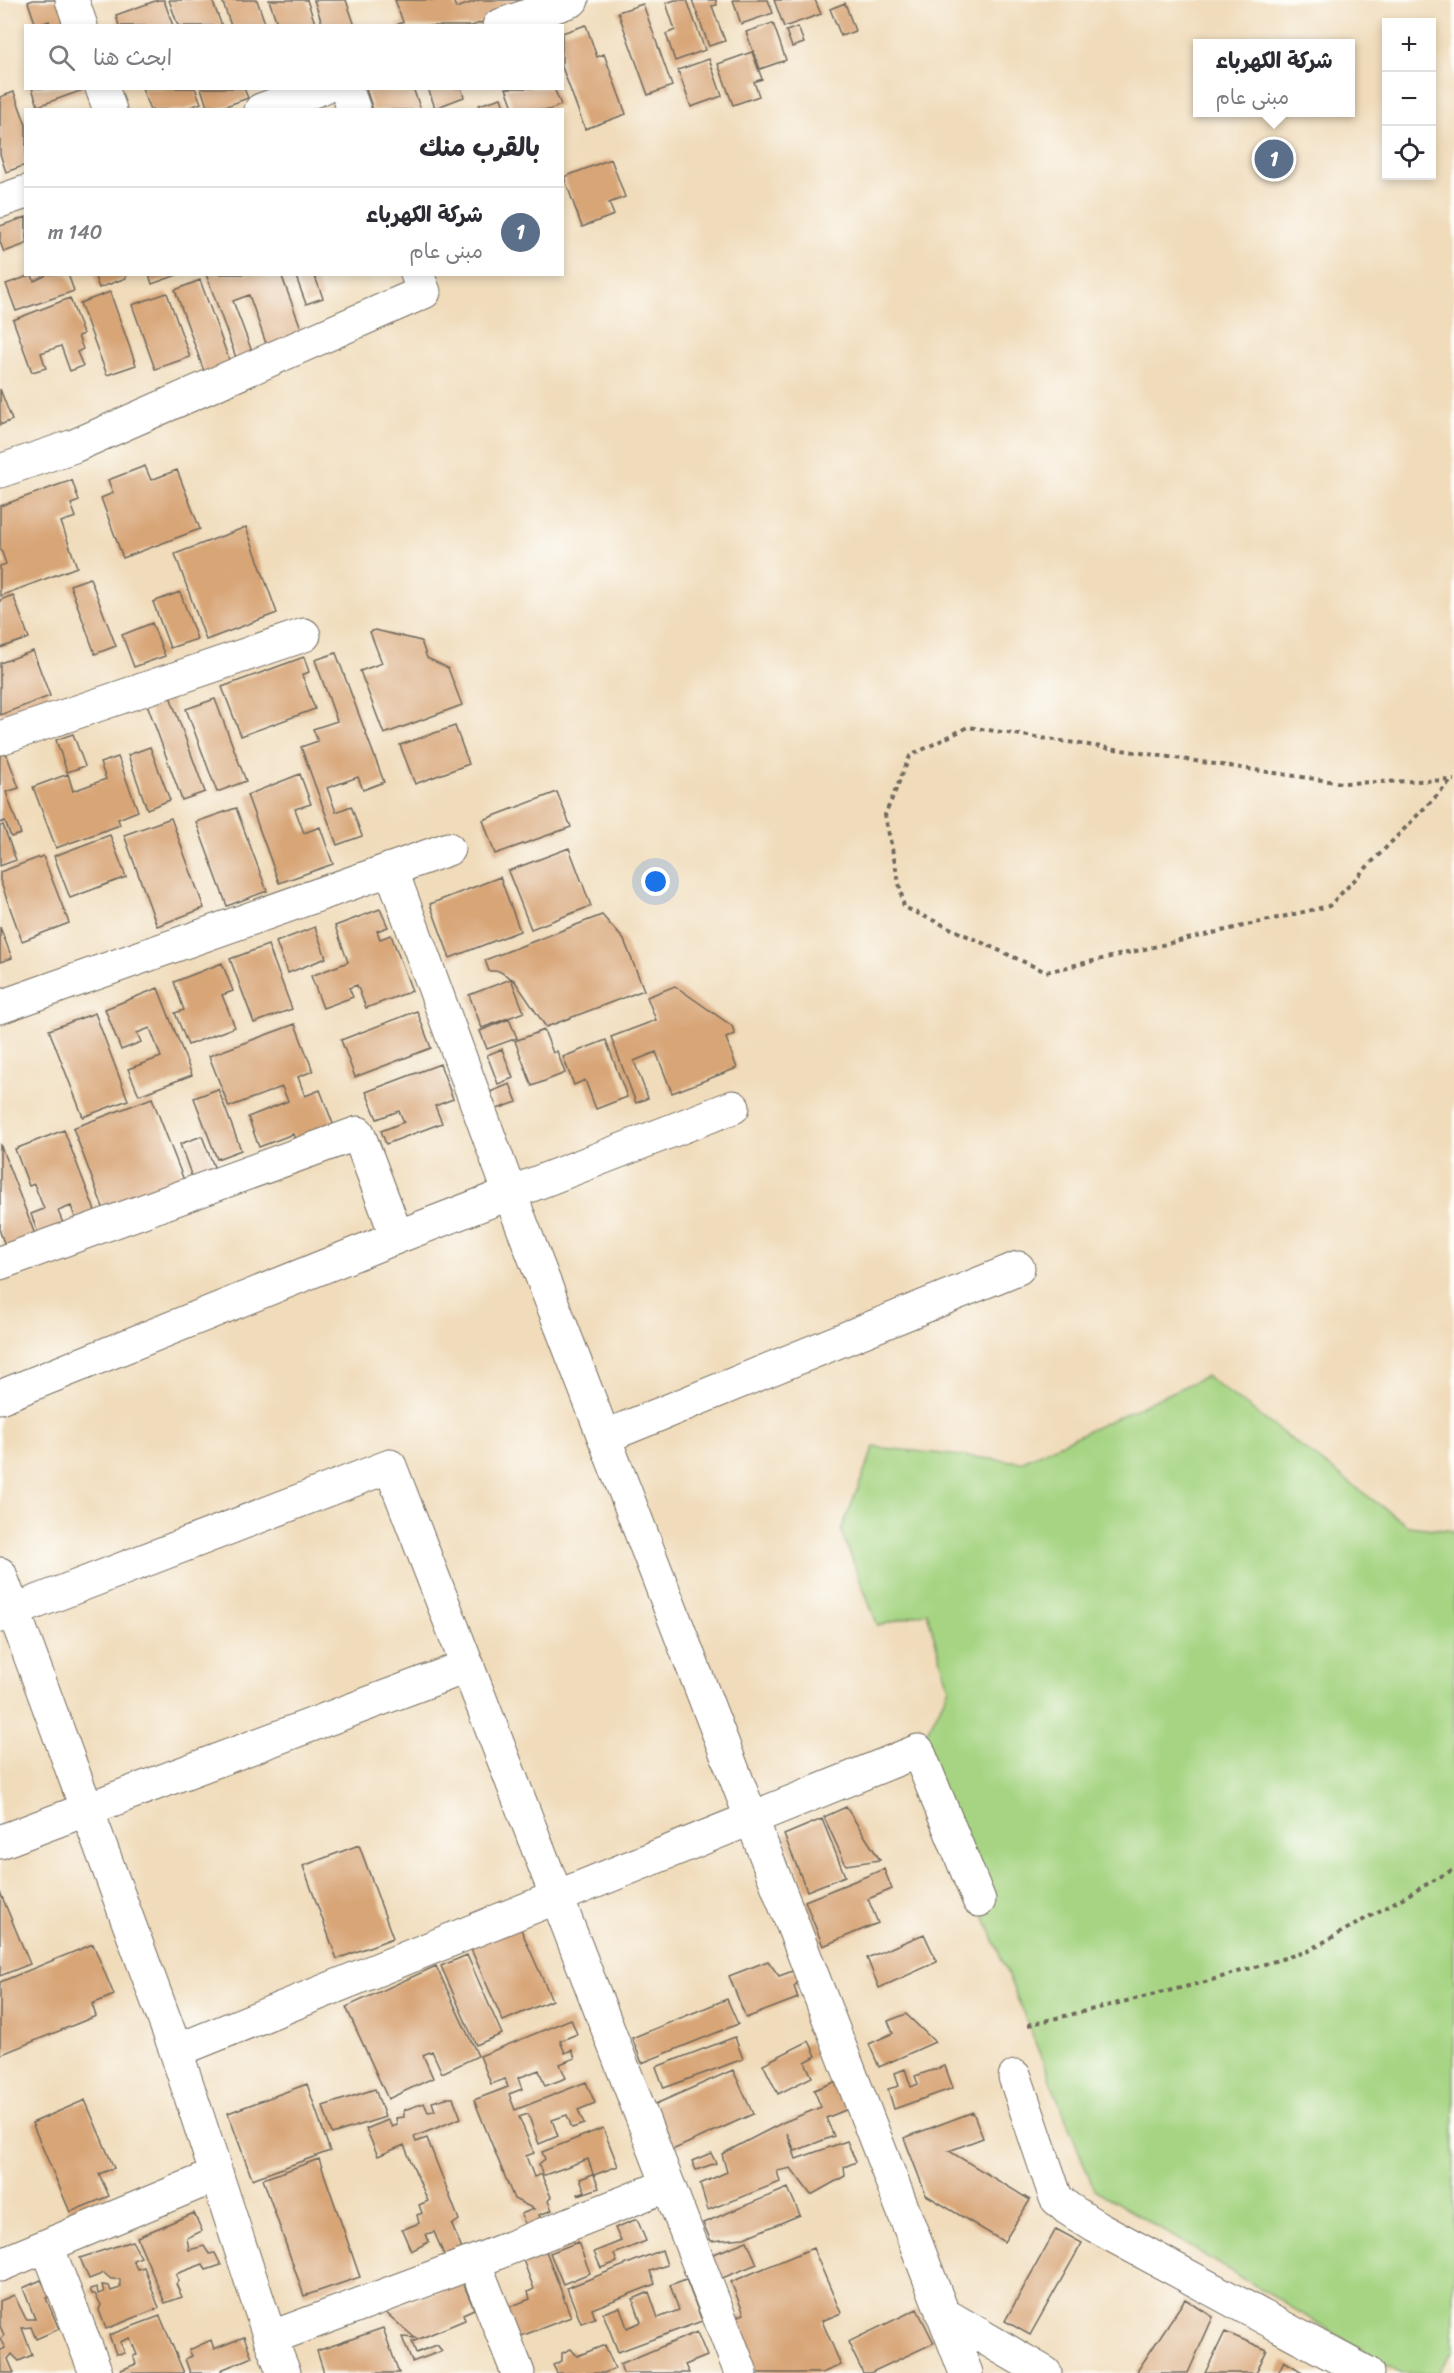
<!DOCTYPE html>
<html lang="ar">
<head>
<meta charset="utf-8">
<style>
  body { margin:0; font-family:Sriracha,"Playpen Sans Arabic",sans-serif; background:#f2f2f3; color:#2b2b33; direction:rtl }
  .controls { position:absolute; right:18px; top:18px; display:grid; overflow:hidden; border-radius:0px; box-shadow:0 3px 9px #0003 }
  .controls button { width:54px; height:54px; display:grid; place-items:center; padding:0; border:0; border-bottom:2px solid #e1e1e2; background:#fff; color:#2b2b33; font:30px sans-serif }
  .you { position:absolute; left:656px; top:882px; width:21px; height:21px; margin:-15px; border:4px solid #fff; border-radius:50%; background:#1a73e8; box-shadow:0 0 0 9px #1a73e833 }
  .badge { display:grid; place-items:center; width:39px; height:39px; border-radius:50%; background:#b5179e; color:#fff; font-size:20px; font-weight:700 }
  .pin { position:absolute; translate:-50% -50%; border:3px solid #fff; box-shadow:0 2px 6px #0006 }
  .popup { position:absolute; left:1193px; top:39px; width:162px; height:78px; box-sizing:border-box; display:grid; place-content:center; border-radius:0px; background:#fff; filter:drop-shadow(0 2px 4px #0005); font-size:20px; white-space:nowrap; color:#7c7c81 }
  .popup b { font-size:22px; color:#2b2b33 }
  .popup::after { content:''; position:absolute; left:50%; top:100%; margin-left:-12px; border:12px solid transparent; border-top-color:#fff }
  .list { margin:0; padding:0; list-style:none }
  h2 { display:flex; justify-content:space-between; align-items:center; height:78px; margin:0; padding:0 24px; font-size:26px }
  h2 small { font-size:20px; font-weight:400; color:#7c7c81 }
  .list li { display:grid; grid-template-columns:39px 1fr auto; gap:18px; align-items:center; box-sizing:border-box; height:90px; padding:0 24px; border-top:2px solid #e1e1e2 }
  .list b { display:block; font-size:22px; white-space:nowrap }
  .list p { margin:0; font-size:20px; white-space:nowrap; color:#7c7c81 }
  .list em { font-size:20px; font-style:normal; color:#7c7c81 }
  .icon { flex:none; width:33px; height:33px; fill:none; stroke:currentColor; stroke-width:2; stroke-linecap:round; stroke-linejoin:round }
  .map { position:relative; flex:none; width:1454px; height:2373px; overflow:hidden; direction:ltr }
  .search { position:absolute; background:#fff; box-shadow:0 3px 9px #0003; left:24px; top:24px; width:540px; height:66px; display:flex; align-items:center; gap:15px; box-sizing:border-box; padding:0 21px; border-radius:0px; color:#7c7c81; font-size:22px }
  .panel { position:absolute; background:#fff; box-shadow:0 3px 9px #0003; left:24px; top:108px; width:540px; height:168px; border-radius:0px; direction:rtl }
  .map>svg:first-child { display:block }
  .green { fill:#a6d482; stroke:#688056; stroke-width:1.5 }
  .building { fill:#d8a577 }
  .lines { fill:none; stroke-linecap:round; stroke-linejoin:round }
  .minor-casing { stroke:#70695d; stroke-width:35 }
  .path { stroke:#70695d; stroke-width:4; stroke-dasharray:4.5 4.5; stroke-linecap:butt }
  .minor { stroke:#fff; stroke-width:33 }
</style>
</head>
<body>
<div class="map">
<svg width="1454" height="2373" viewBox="0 0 1454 2373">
  <rect width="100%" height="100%" fill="#fdfcf7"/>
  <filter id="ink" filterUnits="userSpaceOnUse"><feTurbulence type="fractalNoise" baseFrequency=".0167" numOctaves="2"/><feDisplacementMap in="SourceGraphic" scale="12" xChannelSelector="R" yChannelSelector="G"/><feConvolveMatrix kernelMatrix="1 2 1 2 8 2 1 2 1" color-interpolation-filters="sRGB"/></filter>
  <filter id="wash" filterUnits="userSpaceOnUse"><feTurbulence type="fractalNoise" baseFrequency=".008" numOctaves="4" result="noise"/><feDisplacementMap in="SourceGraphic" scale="24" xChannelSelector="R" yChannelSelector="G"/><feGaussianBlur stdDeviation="1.35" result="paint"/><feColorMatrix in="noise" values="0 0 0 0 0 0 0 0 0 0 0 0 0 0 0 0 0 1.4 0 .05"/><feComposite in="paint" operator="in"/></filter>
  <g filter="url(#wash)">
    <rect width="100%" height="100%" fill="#f0dbba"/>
    <path class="green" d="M1206,1376L1408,1526L1454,1531V2350L1439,2373H1401L1094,2189L918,1751L949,1688L927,1612L878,1626L841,1531L874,1447L1021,1462Z"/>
    <g id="blocks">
      <path class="building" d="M33,0H67L76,26H51L49,21L36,26L28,2Z
        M158,0H164L173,26H119L116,15Z
        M169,0H212L222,26H178Z
        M222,0H257L266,26H231Z
        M269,0H307L316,26H278Z
        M314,0H346L355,26H323Z
        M395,0H453L456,8L479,0H541L472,26H394L403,22Z
        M675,0H687L705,50L675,61L666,34L675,30L666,3Z
        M692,0H716L717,5L712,6L725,41L709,46Z
        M733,0H768L773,13L741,24Z
        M774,0H815L821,14L784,27Z
        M845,3L855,31L841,36L830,9Z
        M643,4L672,86L648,95L618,12Z
        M773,23L786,60L760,69L746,32Z
        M586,25L597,57L604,54L626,114L585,129L562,67V33Z
        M798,27L804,43L792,47L786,31Z
        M752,52L762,79L754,82L759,96L733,105L718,64Z
        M709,59L722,96L691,107L678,70Z
        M32,88H86V89L38,106Z
        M142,88H195L201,103L183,110H150Z
        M201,88H244L248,98L215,110H208Z
        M368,88H413L421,110H373L366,89Z
        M428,88H461L464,97L435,108Z
        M506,88H554L561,105L549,110H514Z
        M14,92L26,125V165L6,172L0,154V97Z
        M501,98L505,110H481L479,105Z
        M611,159L625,197L609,203L614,215L582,227L564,177Z
        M26,217V244L4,252L0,242V226Z
        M44,274H68L74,291L16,311L6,284L32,275L34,281L45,276Z
        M94,274H125L126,278L99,288Z
        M149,274H177V275L152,284Z
        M206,274H281L305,339L269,352L249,295L233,301L254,357L238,363Z
        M295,274H314L323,298L306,304Z
        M200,280L231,365L205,374L175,290Z
        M110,292L136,365L107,375L80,303Z
        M167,293L190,357L155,369L132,305Z
        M70,298L83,334L78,336L83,349L77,352L83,366L70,371L61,346L41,353L46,368L32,372L13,320Z
        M0,389L12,420L0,425Z
        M145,466L151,480L177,470L200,529L123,558L101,498L113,493L108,480Z
        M72,480L79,501L71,504L76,517L61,522L77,567L0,596V566L6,564L0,547V506Z
        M246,527L277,613L206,640L175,554Z
        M90,578L116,646L95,654L70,585Z
        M180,592L197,639L170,648L153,602Z
        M13,595L29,638L0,648V600Z
        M152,623L165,656L134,667L122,635Z
        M375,630L421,641L427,658L448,668L462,705L384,734L360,671L382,663L370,632Z
        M33,651L50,696L0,715V663Z
        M336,653L384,782L363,790L358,777L327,788L336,812L351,806L362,836L337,845L301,747L318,741L313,729L337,721L315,660Z
        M304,657L309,672L302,675L315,709L241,736L222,687Z
        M170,696L205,792L182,800L147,704Z
        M215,699L246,781L217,792L186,709Z
        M455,726L469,764L415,784L400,745Z
        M73,734L85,766L67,772L56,740Z
        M150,747L170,800L147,809L128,755Z
        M5,750L19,788L6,792L21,834L11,837L5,821L0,823V752Z
        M118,757L138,811L118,819L120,825L56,848L33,787L68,774L73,791L106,779L100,763Z
        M300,774L311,804L295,809L304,833L320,827L333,864L279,883L247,795Z
        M557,792L571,827L495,854L483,820Z
        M236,808L267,891L227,906L196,822Z
        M171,818L204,908L157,926L124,835Z
        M3,825L16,860L0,866V826Z
        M110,835L126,877L70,898L54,856Z
        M569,848L591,906L531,929L508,871Z
        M43,856L69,923L22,941L0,880V872Z
        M500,877L520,931L450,958L430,904Z
        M380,909L388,927L377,931L380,939L391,935L412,991L366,1008L357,985L349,988L353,997L323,1008L311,976L348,962L335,926Z
        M602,915L624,940L644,990L546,1027L514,980L499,971H489L485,960Z
        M0,927L12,958L0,962Z
        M315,927L326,958L288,973L276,942Z
        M268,945L292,1009L254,1023L230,959Z
        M222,963L233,991L222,995L235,1027L188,1045L175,1013L184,1010L174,982Z
        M511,979L524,1012L482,1028L469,995Z
        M675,986L732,1026L735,1034L726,1038L737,1068L672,1093L656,1052L634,1061L648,1098L636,1103L611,1037L656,1020L647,997Z
        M158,988L192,1075L139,1095L128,1069L161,1057L150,1028L137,1033L141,1042L121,1050L105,1009Z
        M417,1011L431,1048L355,1077L341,1040Z
        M95,1013L128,1100L83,1117L49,1030Z
        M509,1019L517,1038L487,1049L480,1031Z
        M295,1024L313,1071L298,1077L305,1096L320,1090L337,1134L298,1149L293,1134L259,1147L248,1117L288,1101L282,1087L229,1107L209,1056Z
        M544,1030L553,1053L557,1051L565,1073L532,1086L515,1041Z
        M606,1040L627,1097L596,1109L585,1080L574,1085L563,1057Z
        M502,1049L513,1078L498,1084L487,1055Z
        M440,1064L453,1099L435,1106L442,1123L386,1144L381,1131L404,1122L399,1111L377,1119L366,1092Z
        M510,1084L517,1102L497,1109L490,1092Z
        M218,1089L241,1150L217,1159L194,1098Z
        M152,1098L187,1188L107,1218L73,1128Z
        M64,1130L97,1216L77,1223L71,1206L58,1211L65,1228L40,1238L31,1214L44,1209L34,1184L29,1186L15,1149Z
        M202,1136L216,1172L193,1180L180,1144Z
        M0,1144L36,1237L6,1248L0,1232Z
        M846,1807L880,1860L846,1865L824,1817Z
        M822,1819L845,1876L807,1891L784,1835Z
        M359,1845L393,1938L337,1959L303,1866Z
        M884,1869L892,1889L868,1899L878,1923L823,1946L805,1901Z
        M0,1892L30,1964L0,1976Z
        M519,1925L552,2000L503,2021L470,1947Z
        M924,1934L937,1962L879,1988L867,1958Z
        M93,1944L114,1995L92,2004L96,2016L0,2055V1982Z
        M467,1955L502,2034L476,2045L441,1966Z
        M768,1961L779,1976L801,1968L805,1977L794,1986L798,1998L746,2018L729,1976Z
        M436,1966L478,2056L442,2073L432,2051L423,2055L433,2078L388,2099L346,2007Z
        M727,1999L738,2024L642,2063L632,2038Z
        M906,2014L935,2042L879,2067L869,2044L893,2033L888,2021Z
        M571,2019L577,2034L560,2041L565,2053L572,2050L575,2058L560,2064L566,2078L545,2086L539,2070L518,2078L522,2089L509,2094L515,2110L586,2082L595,2103L578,2110L584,2124L572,2128L567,2115L552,2120L558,2136L539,2144L528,2114L519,2117L534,2153L526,2156L534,2177L542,2174L539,2164L545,2159L542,2152L603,2128L618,2166L594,2175L599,2188L579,2195L578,2194L585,2191L580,2179L593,2174L588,2159L542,2176L551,2197L548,2201L552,2210L539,2215L544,2228L529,2234L521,2214L534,2209L514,2199L474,2100L508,2087L505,2079L491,2084L480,2056Z
        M735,2037L743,2059L664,2088L656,2067Z
        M809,2041L816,2056L805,2062L812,2077L778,2094L763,2064Z
        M945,2066L953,2088L894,2109L888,2089L899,2086L895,2073L905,2069L911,2087L918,2084L915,2076Z
        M733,2070L753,2114L670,2151L651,2106Z
        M837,2081L848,2109L826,2118L834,2136L795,2151L787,2133L796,2159L847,2141L856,2162L844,2167L845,2176L811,2195L791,2168L777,2171L780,2182L708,2210L700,2184L727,2172L722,2154L784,2122L821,2107L814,2090Z
        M307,2084L330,2151L252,2179L228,2113Z
        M375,2089L385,2117L332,2134L323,2106Z
        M446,2098H453L461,2118L414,2137L416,2142L427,2138L459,2220L452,2225L466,2259L449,2266L434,2232L426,2234L429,2242L411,2251L402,2230L419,2223L417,2215L422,2213L419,2205L428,2201L404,2145L378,2156L366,2129L388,2120L392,2127L397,2125L396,2118L404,2117V2110L424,2103L428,2112L435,2111L432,2102Z
        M85,2100L114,2168L99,2174L109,2196L70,2212L32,2123Z
        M973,2112L983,2138L949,2151L1030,2200L1004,2242L926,2195L904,2138Z
        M711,2153L716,2163L696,2170L692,2161Z
        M319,2159L360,2277L304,2296L263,2179Z
        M788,2188L800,2215L744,2238L711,2241L703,2223Z
        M194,2213L202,2231L187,2238L189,2250L204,2246L209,2254L215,2253L221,2265L206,2270L203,2264L176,2274L179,2281L176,2284L182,2297L165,2303L137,2237Z
        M637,2219L646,2241L614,2254L617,2262L601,2268L594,2252L621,2241L615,2228Z
        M1056,2229L1082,2243L1030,2335L1005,2321Z
        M132,2241L141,2257L133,2260L137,2269L144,2267L159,2308L106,2329L99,2310L101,2305L95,2294H92L90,2289L97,2287L98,2294L104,2292L102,2285L109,2286L111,2291L120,2288V2279H111L104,2273L89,2279L80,2258Z
        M747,2241L757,2264L720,2279L711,2255Z
        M578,2242L590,2273L563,2284L550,2253Z
        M813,2248L841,2313L822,2321L841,2365L822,2373H756L733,2318L744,2314L731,2282Z
        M662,2250L667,2265L650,2271L655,2284L592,2309L595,2318L581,2323L567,2288Z
        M546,2251L571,2317L516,2338L504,2309L530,2299L528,2292L534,2289L523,2260Z
        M686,2279L702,2321L618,2352L603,2313L620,2307L627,2328L641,2322L633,2299L649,2292L658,2318L679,2310L670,2285Z
        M41,2280L51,2296L46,2298L59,2329L36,2339L31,2327L22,2328L32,2355L19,2361L12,2354L8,2359L14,2373H1L0,2350L5,2348L0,2339L4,2335L0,2326V2301L14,2295L26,2319H35L23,2288Z
        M463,2283L474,2309L463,2314L465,2320L412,2342L416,2353L437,2345L442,2351L412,2362L402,2337L415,2338L385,2312Z
        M1185,2299L1213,2317L1188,2373H1136Z
        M917,2309L934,2343L870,2373H863L848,2342Z
        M160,2316L184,2373H122L121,2370L136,2364L133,2356L137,2355L130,2338L120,2342L125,2353L116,2354L109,2335Z
        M383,2328L399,2373H324L317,2351Z
        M697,2332L707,2356L685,2365L689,2373H623L620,2364Z
        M1225,2332L1267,2350L1256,2373H1205Z
        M244,2337L252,2357L221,2370L222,2373H190L185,2359L192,2356L189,2350L211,2340L214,2349Z
        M605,2345L615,2369L604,2373H557L553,2365L562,2361V2353L571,2349L577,2356Z
        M1284,2361L1304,2373H1278Z"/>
    </g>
  </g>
  <g filter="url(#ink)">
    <use href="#blocks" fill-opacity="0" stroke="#70695d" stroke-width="1.5"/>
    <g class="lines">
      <g class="minor-casing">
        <path id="minor" d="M72,0L81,26
          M499,26L572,0
          M102,88L110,110
          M346,88L354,110
          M261,110L321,88
          M0,201L26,192
          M0,471L74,446L424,292L417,274
          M0,738L304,635
          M391,869L510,1194L966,2373
          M0,1007L448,849
          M0,1263L358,1133L397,1237
          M0,1397L397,1237L733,1107
          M604,1437L1018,1268
          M0,1574L176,2051L270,2338L284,2373
          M0,1616L390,1466L741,2373
          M0,1842L468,1666
          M176,2051L918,1751L979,1900
          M1015,2077L1056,2198L1067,2208L1095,2226L1367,2373
          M47,2246L96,2373
          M474,2262L518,2373
          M0,2265L217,2175
          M942,2313L1045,2373
          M270,2338L474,2262L668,2185"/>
      </g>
      <path class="path" d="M1450,782L1329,906L1046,972L904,907L885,815L910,756L968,727L1342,783L1454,780
        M1028,2025L1205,1982L1308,1951L1454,1869"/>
      <use href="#minor" class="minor"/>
    </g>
  </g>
</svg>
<div class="controls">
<button>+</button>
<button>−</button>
<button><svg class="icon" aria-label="locate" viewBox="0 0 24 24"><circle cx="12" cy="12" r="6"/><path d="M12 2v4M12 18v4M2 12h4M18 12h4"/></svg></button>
</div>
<div class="you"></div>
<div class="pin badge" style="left:1274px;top:159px;background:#5c6f8a">1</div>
<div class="popup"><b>شركة الكهرباء</b>مبنى عام</div>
<div class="search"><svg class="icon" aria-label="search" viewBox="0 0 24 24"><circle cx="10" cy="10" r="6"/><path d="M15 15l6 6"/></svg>ابحث هنا</div>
<section class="panel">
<h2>بالقرب منك<small></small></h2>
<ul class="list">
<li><span class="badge" style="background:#5c6f8a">1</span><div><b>شركة الكهرباء</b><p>مبنى عام</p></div><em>140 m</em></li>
</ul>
</section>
</div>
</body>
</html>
